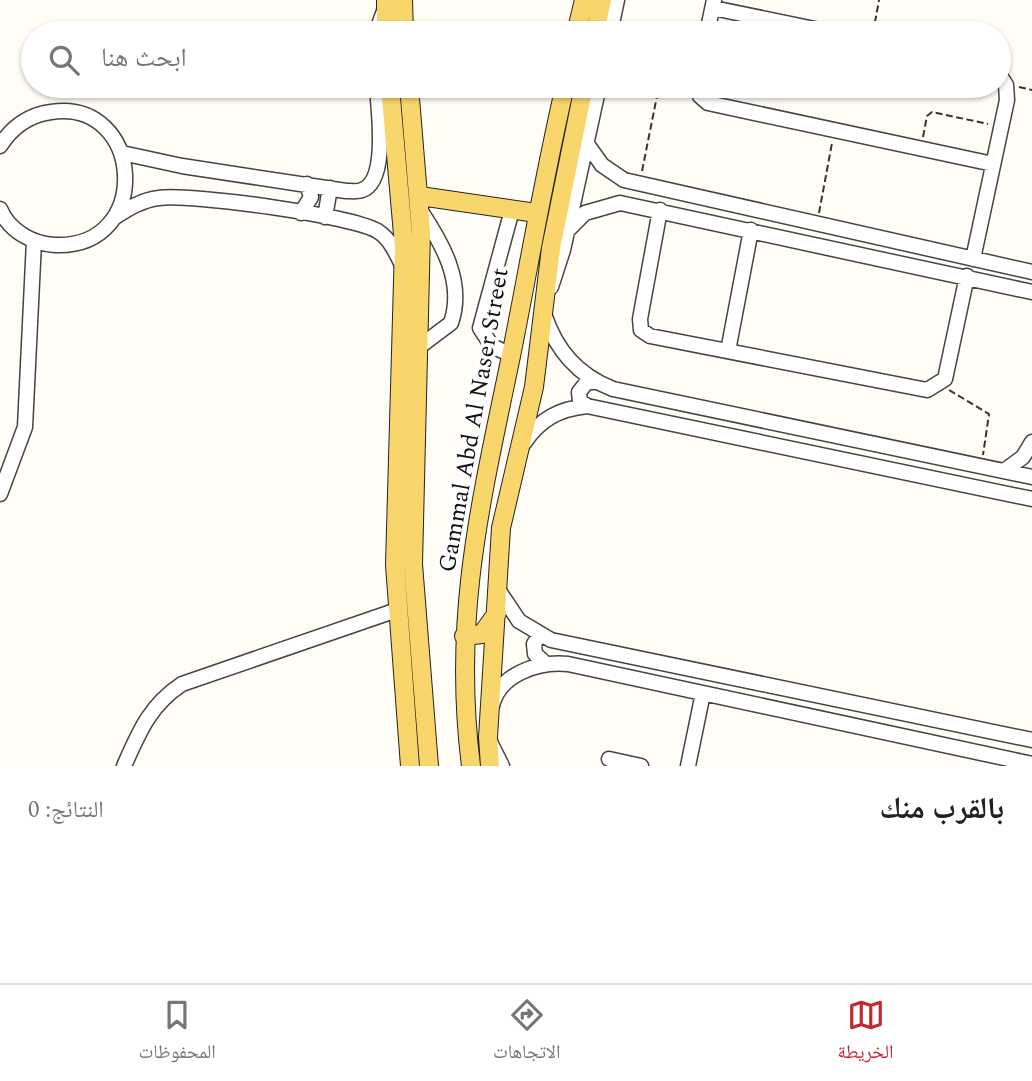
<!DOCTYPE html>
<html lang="ar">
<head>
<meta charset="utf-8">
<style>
  body { margin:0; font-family:Spectral,"Noto Naskh Arabic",serif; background:#f2f2f2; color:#202124; direction:rtl }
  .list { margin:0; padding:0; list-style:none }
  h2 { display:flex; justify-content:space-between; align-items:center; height:91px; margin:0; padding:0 28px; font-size:30px }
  h2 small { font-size:23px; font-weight:400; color:#757577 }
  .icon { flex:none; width:38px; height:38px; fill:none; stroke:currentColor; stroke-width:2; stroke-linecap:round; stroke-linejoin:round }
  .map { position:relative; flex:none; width:1032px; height:766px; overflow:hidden; direction:ltr }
  .search { position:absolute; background:#fff; box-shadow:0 2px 5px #0004; left:21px; right:21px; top:21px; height:77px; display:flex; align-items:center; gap:18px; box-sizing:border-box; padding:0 24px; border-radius:38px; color:#757577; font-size:26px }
  .sheet { height:217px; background:#fff }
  nav { display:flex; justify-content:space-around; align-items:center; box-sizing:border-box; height:98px; border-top:2px solid #e0e0e0; background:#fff; font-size:19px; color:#757577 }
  nav a { display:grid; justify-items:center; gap:4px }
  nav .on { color:#c4262e }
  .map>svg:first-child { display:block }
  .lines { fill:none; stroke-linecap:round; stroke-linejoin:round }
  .minor-casing { stroke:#444; stroke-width:17 }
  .major-casing { stroke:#222; stroke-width:20 }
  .path { stroke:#333; stroke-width:2; stroke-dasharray:7 3.5; stroke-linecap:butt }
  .minor { stroke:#fff; stroke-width:14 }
  .major { stroke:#f9d66b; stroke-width:18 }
  .labels { text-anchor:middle; stroke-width:7; stroke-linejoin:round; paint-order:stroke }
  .street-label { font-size:24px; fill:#111; stroke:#fff }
</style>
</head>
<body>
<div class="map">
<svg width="1032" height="766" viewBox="0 0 1032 766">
  <rect width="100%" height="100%" fill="#fffdf5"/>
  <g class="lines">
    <g class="minor-casing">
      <path id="minor" d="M713,8L834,33
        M376,33L384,11
        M610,33L617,0
        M707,33L714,0
        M697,86L700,96L708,103L993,164
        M587,144L602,165L624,180L1032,272
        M0,146C12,127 28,115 51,112C144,98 154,249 55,245C33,244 9,231 0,209
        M122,153L182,166L346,191C350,191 358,192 362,190C389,181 378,108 377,86
        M660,210L640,319L641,330L650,336L927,390L945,379L967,276
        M301,213L311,197L307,184
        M115,217C129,208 142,200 159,198C188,193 357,216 379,232C391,240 397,255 403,267
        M325,217L330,188
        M568,230L585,213L620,203L1032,292
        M973,259L1007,100L1006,85L999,74
        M551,287L563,250L599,86
        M544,314C556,350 577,375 613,389L1032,477
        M419,347L451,323C465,282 442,243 420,210
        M728,351L751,230
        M511,355L492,346L480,328L512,210
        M587,406L580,401L579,392L587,382H596
        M524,443C540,419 559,409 587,406L1032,499
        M1004,471L1023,457L1032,442
        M0,494L25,427L34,241
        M497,588L519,621L551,640L1032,740
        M539,636L534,644L535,654L546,664
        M492,706C499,674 539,661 568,664L1032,764
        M490,742L502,766
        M609,759L641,766
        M124,766C139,732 150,705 182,684L397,610
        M688,766L703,693"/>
    </g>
    <g class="major-casing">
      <path id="major" d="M403,0L404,33
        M386,33V0
        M576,33L584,0
        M595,33L602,0
        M390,86L404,246L395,565L410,766
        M409,86L421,232L413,564L429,766
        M420,196L536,213
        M464,636L482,634L497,613
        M471,766C452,617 481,501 511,356C529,266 544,176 565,86
        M490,766L488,737L501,528L534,387L551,248L584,86"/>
    </g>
    <path class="path" d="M873,33L879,0
      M1019,87L1032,90
      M923,137L927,116L932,112L988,124
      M642,171L659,86
      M819,213L832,143
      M949,390L989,414L983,455"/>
    <use href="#minor" class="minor"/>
    <use href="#major" class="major"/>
  </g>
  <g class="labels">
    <g class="street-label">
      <text transform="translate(473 420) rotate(-80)" y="8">Gammal Abd Al Naser Street</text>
    </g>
  </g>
</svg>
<div class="search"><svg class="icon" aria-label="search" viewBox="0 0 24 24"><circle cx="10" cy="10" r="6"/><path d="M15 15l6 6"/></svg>ابحث هنا</div>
</div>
<section class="sheet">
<h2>بالقرب منك<small>النتائج: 0</small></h2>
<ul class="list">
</ul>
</section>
<nav>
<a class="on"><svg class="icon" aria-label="map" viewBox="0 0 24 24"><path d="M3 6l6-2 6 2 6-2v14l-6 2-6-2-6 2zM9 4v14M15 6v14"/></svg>الخريطة</a>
<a><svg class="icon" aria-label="directions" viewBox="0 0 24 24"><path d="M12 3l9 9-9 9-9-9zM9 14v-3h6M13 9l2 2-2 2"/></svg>الاتجاهات</a>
<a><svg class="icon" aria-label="saved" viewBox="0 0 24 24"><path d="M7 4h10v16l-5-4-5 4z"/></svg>المحفوظات</a>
</nav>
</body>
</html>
